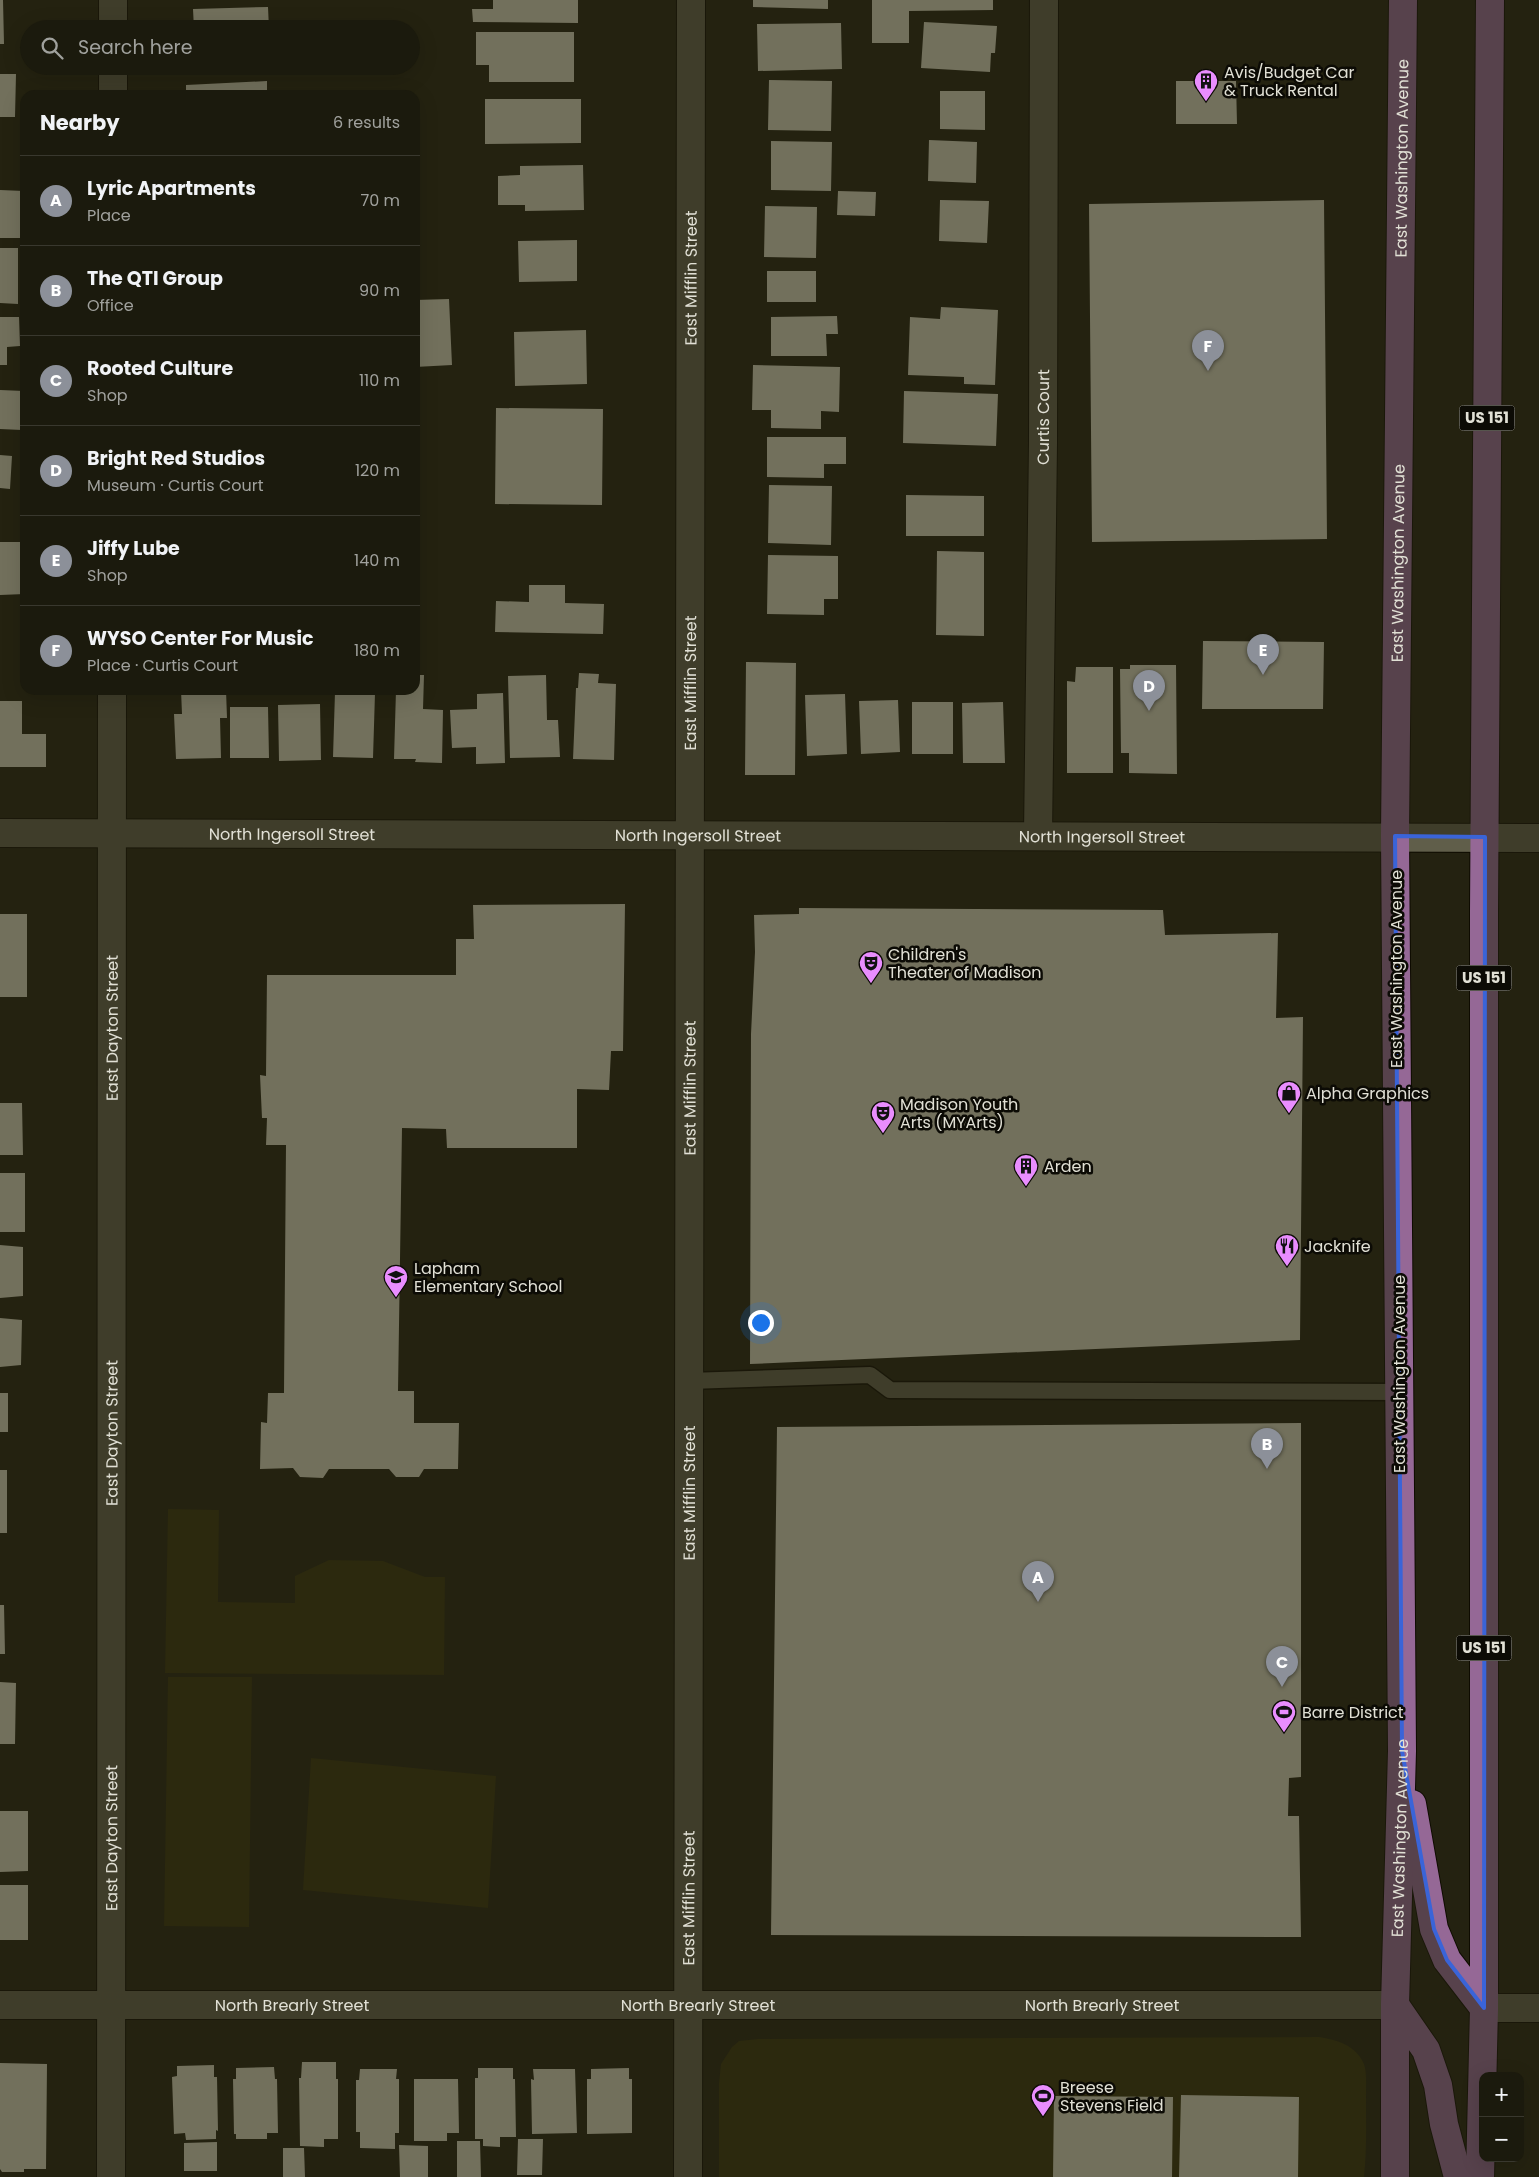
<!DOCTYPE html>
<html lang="en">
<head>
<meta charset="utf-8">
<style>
  body { margin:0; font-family:Poppins,sans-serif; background:#28271b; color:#f1f3f6 }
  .controls { position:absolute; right:15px; bottom:15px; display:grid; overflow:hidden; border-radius:10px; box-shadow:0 5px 20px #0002 }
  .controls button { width:45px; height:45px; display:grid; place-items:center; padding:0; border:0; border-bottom:1px solid #39382e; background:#1b1a0d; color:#f1f3f6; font:25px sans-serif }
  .you { position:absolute; left:760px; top:1322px; width:18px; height:18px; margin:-12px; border:4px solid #fff; border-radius:50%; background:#1a73e8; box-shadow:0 0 0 8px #1a73e833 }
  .badge { display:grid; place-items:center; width:32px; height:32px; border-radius:50%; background:#8c9099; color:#fff; font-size:16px; font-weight:700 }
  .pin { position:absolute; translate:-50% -41px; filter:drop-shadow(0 1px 2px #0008) }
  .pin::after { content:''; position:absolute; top:26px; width:18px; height:15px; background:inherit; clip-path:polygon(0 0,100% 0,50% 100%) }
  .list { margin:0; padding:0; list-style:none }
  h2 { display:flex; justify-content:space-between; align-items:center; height:65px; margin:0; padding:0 20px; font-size:21px }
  h2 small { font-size:16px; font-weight:400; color:#a0a19d }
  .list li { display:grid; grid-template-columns:32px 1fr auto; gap:15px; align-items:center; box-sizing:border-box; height:90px; padding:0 20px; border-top:1px solid #39382e }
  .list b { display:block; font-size:19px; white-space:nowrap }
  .list p { margin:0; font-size:16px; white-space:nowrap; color:#a0a19d }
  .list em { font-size:16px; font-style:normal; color:#a0a19d }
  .icon { flex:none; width:28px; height:28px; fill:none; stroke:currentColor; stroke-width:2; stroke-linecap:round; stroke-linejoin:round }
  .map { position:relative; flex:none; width:1539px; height:2177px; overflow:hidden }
  .search { position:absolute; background:#1b1a0d; box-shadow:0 5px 20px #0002; left:20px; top:20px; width:400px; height:55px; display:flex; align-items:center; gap:12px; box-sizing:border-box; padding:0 18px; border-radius:28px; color:#a0a19d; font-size:19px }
  .panel { position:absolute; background:#1b1a0d; box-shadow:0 5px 20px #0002; left:20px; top:90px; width:400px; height:605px; border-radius:15px }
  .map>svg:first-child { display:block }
  .green { fill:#35310d }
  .building { fill:#d0ceb8 }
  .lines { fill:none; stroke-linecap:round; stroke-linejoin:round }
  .lane-casing { stroke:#0e0b00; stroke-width:19 }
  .street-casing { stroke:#0e0b00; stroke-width:30 }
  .primary-casing { stroke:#0e0b00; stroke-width:30 }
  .lane { stroke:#605e4a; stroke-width:16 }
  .street { stroke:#605e4a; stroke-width:28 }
  .primary { stroke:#956896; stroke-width:28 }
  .marked { fill:none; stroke:#3a64d8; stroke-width:4; stroke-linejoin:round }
  .labels { text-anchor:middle; stroke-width:5; stroke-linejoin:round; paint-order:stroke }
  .shield { fill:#0c0b05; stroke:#a1a097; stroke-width:1 }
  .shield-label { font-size:15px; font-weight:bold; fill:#e1e0d5 }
  .poi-label { font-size:16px; fill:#e1e0d5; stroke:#0c0b05; text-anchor:start }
  .street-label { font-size:16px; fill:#e1e0d5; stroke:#0c0b05 }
</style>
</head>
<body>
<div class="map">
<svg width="1539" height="2177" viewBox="0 0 1539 2177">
  <rect width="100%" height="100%" fill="#242211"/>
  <path class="green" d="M168,1509L219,1510L218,1602L295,1603V1576L329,1560L383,1561L425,1577H445L444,1675L165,1673Z
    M168,1677H252L249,1927L164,1926Z
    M311,1758L496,1776L488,1908L303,1890Z
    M1319,2037C1337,2040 1356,2045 1364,2064C1367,2073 1366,2085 1366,2095C1366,2123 1367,2150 1364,2177H719V2083L721,2064L732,2047L739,2041L758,2039Z"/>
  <path class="building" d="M0,0H3L4,44H0Z
    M493,0H578V23L473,22L472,9H493Z
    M753,0H828V9L753,7Z
    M872,0H993V10L909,11V43H872Z
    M268,7L269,29H194L193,9Z
    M924,22L997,26L995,53H991L990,72L921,68Z
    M841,23L842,69L758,71L757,24Z
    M476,32H574V82H489V65H476Z
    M0,74H16L15,117H0Z
    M769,80L832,81L831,131L768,130Z
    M267,81V95H186V85Z
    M1176,81H1236L1237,124H1176Z
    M940,91H985V130L940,129Z
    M485,99H581V143L485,144Z
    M929,140L977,142L976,183L928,181Z
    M771,141L832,142L831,191L771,190Z
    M583,165L584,210L525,211V205H498V176L520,175V166Z
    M0,190L24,191L23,238H0Z
    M838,191L876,192L875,216L837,215Z
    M940,200L989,201L987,243L939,241Z
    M1324,200L1327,539L1092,542L1089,204Z
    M765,206L817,207L816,258L764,257Z
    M577,240V281L519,282L518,241Z
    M0,248H18V304L0,303Z
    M767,271H816V302H767Z
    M449,299L452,365L415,367V300Z
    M941,307L998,310L995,385L964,384V377L908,375L910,317L940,319Z
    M837,316L838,334H826L827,356H771V317Z
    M0,317H19L20,346L7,347V365H0Z
    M586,330L587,384L515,386L514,332Z
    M753,365L840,367L839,412L821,411V429L771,428V410H752Z
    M0,390L24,391L22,430L0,429Z
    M904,391L998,394L996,446L903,443Z
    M496,408L603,409L602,505L495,504Z
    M767,437H846V464H824V478L767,477Z
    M0,455L12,456L10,489L0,488Z
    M769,485L832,486L831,545L768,543Z
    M906,495L984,496V536H906Z
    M0,542H25V594L0,595Z
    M937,551L984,552V636L936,635Z
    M768,555L838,556V599H824V615L767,614Z
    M529,585H565V603L604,604L603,634L495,632L496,601L529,602Z
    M1203,641L1324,642L1323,709H1202Z
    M746,662L796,663L795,775H745Z
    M1130,665H1176L1177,774L1129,773V753H1121L1120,669H1130Z
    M1076,667H1113V773H1067V681L1075,682Z
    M579,673L599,674L598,683L616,684L614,760L573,759L576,688H578Z
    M415,675H424L423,709L443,710L442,763L415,762L416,759H394L396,690H415Z
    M546,675L547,720H558L560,757L510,758L508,676Z
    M181,690H226L227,718H220L221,758L176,759L174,714H182Z
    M335,692L375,693L373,758L333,757Z
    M503,693L505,763L476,764V747L452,748L450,710L477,709V694Z
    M845,694L847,754L807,756L805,695Z
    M898,700L900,752L861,754L859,701Z
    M0,701H22V734H46V767H0Z
    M912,702H953V754H912Z
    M1003,702L1005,763H963L962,703Z
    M320,704L321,760L279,761L278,705Z
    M230,707H268L269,758H230Z
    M625,904L623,1051H611L609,1090L577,1089V1148H447L446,1129L402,1128L398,1391H414V1423H459L458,1469H424L419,1477H396L389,1469H329L323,1478L300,1477L293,1468L260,1469L261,1422L267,1423L268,1393H284L286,1145H266L267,1118H262L260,1075L266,1076L267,975H456V939H474L473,905Z
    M799,908L1163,910L1165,935L1278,933L1276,1018L1303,1017L1300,1340L750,1364L751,1034L755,952L754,915L799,914Z
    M0,914H27V997H0Z
    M0,1103H22L23,1155H0Z
    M0,1173H25V1232H0Z
    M0,1245L23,1247V1296L0,1298Z
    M0,1318L22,1320L21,1365L0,1367Z
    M0,1393H8V1432H0Z
    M1301,1423V1777L1289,1778L1288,1816H1299L1301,1937L771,1935L777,1427Z
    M0,1470H7V1533H0Z
    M0,1605H4L5,1654H0Z
    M0,1682L16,1683L15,1744H0Z
    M0,1811H28V1871L0,1872Z
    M0,1885H28V1940H0Z
    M302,2062H336V2079H338V2139H324V2147L300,2146L299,2078H301Z
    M0,2063L47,2064L46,2169H24V2172H2L0,2169Z
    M214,2065V2077H217L218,2131L216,2130V2139L186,2140L185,2133L174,2134L172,2077L177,2076V2066Z
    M274,2067L275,2079H277L278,2133H267V2139H236V2134H234L233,2079H236V2068Z
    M478,2068H513V2079H515L516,2137H500V2147L483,2146V2139H475V2078H478Z
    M629,2068V2079H632V2133L587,2134V2079H591V2069Z
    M360,2069H397L396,2079H399V2133H395V2149L360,2148V2132H356V2080H359Z
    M533,2069H575L577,2133L532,2134L531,2079L534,2080Z
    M414,2079H458L459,2133H447V2141H414Z
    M1181,2095L1299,2097L1298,2177H1179Z
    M1054,2096L1173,2097L1172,2177H1053Z
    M518,2139H543L542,2175H517Z
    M457,2141H480L481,2177H457Z
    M217,2142V2171H184V2143Z
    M399,2145L428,2146V2177H400Z
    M283,2148H304L305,2177H283Z"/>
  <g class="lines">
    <g class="lane-casing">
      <path id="lane" d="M689,1381L870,1375L890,1390L1399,1392"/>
    </g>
    <g class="street-casing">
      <g id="street">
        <path d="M113,29V0"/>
        <path d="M113,95V66"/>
        <path id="s1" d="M0,833L1539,838"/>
        <path id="s2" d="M1038,835L1043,443L1044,0"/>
        <path id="s3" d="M0,2005H1395"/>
        <path d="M1484,2008H1539"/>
        <path id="s4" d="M111,2177L112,690"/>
        <path id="s5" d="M688,2177L691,0"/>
      </g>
    </g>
    <g class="primary-casing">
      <g id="primary">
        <path d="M1412,1804L1434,1929L1447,1960L1484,2008"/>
        <path d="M1395,2005L1426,2050L1438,2085L1444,2124L1458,2177"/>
        <path id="s6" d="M1395,2177V2005L1402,1751L1395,836L1403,0"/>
        <path d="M1480,2177L1484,2008V911L1490,0"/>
      </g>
    </g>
    <use href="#lane" class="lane"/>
    <use href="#street" class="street"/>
    <use href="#primary" class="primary"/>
  </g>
  <path d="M0 0H1539V2177H0ZM1395,836L1485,837L1484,2008L1447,1960L1434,1929L1402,1751Z" fill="#242211" fill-opacity=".55" fill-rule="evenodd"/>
  <path class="marked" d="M1395,836L1485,837L1484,2008L1447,1960L1434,1929L1402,1751Z"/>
  <defs>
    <g id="building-pin" transform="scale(1.25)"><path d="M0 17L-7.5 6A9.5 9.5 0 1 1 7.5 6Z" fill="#e98dfe" stroke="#0c0b05"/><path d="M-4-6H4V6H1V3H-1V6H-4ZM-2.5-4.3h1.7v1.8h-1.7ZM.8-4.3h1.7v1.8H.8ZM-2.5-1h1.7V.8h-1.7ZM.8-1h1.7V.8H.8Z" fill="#111"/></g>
    <g id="theatre-pin" transform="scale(1.25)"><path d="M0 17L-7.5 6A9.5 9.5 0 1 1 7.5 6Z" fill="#e98dfe" stroke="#0c0b05"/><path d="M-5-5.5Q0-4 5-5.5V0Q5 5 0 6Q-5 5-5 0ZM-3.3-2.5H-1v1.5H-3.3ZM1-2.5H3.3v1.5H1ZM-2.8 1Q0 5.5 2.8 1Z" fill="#111"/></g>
    <g id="shop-pin" transform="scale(1.25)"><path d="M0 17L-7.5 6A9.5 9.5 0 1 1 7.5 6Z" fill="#e98dfe" stroke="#0c0b05"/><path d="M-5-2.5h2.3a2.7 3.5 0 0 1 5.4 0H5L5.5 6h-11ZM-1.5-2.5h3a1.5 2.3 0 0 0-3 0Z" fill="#111"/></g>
    <g id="restaurant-pin" transform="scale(1.25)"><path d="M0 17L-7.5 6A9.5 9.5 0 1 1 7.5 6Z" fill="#e98dfe" stroke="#0c0b05"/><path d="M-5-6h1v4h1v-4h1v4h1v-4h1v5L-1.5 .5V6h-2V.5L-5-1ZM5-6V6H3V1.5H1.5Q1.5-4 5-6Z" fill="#111"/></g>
    <g id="school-pin" transform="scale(1.25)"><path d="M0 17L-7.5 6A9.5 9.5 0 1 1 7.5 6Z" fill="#e98dfe" stroke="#0c0b05"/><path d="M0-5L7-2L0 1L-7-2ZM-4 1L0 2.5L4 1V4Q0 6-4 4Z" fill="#111"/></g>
    <g id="stadium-pin" transform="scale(1.25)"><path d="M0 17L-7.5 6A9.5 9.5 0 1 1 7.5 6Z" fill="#e98dfe" stroke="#0c0b05"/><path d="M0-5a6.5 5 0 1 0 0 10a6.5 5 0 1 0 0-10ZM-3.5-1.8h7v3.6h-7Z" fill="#111"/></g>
  </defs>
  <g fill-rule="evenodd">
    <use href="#building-pin" x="1206" y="81"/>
    <use href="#theatre-pin" x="871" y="963"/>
    <use href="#shop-pin" x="1289" y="1093"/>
    <use href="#theatre-pin" x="883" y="1113"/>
    <use href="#building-pin" x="1026" y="1166"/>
    <use href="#restaurant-pin" x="1287" y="1246"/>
    <use href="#school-pin" x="396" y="1277"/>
    <use href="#stadium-pin" x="1284" y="1712"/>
    <use href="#stadium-pin" x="1043" y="2096"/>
  </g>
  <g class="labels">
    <g class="shield">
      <rect x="1459.5" y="405.5" width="55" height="25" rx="4"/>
      <rect x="1456.5" y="965.5" width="55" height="25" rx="4"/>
      <rect x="1456.5" y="1635.5" width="55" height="25" rx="4"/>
    </g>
    <g class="shield-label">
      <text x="1487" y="423">US 151</text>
      <text x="1484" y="983">US 151</text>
      <text x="1484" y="1653">US 151</text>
    </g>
    <g class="poi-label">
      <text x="1224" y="78">Avis/Budget Car<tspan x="1224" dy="18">&amp; Truck Rental</tspan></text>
      <text x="888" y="960">Children's<tspan x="888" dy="18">Theater of Madison</tspan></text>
      <text x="1306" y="1099">Alpha Graphics</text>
      <text x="900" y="1110">Madison Youth<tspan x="900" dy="18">Arts (MYArts)</tspan></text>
      <text x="1044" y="1172">Arden</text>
      <text x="1304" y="1252">Jacknife</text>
      <text x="414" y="1274">Lapham<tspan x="414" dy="18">Elementary School</tspan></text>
      <text x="1302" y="1718">Barre District</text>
      <text x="1060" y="2093">Breese<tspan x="1060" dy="18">Stevens Field</tspan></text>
    </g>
    <g class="street-label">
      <text dy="6" stroke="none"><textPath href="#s6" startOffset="2019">East Washington Avenue</textPath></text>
      <text dy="6" stroke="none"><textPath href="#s5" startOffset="1899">East Mifflin Street</textPath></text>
      <text dy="6" stroke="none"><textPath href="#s2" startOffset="418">Curtis Court</textPath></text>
      <text dy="6" stroke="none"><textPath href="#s6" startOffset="1614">East Washington Avenue</textPath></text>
      <text dy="6" stroke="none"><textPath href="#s5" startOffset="1494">East Mifflin Street</textPath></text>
      <text dy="6" stroke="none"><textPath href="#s1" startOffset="292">North Ingersoll Street</textPath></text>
      <text dy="6" stroke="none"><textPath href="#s1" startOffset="698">North Ingersoll Street</textPath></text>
      <text dy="6" stroke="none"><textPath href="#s1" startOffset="1102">North Ingersoll Street</textPath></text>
      <text transform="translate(1396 969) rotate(-90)" y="6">East Washington Avenue</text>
      <text dy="6" stroke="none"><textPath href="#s4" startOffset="1149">East Dayton Street</textPath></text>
      <text dy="6" stroke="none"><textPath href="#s5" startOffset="1089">East Mifflin Street</textPath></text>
      <text transform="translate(1399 1374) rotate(-90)" y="6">East Washington Avenue</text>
      <text dy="6" stroke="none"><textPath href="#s4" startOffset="744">East Dayton Street</textPath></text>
      <text dy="6" stroke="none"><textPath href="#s5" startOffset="684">East Mifflin Street</textPath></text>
      <text dy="6" stroke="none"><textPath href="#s6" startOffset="339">East Washington Avenue</textPath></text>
      <text dy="6" stroke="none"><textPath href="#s4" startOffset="339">East Dayton Street</textPath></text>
      <text dy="6" stroke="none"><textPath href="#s5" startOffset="279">East Mifflin Street</textPath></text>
      <text dy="6" stroke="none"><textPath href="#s3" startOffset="292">North Brearly Street</textPath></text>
      <text dy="6" stroke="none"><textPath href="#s3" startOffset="698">North Brearly Street</textPath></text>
      <text dy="6" stroke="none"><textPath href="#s3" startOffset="1102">North Brearly Street</textPath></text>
    </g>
  </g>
</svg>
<div class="controls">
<button>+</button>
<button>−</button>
</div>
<div class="you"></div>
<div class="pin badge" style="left:1038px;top:1602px">A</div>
<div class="pin badge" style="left:1267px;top:1469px">B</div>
<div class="pin badge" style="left:1282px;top:1687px">C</div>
<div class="pin badge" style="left:1149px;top:711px">D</div>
<div class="pin badge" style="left:1263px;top:675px">E</div>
<div class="pin badge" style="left:1208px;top:371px">F</div>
<div class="search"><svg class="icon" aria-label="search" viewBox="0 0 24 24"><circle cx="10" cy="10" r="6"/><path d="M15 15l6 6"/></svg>Search here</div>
<section class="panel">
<h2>Nearby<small>6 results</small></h2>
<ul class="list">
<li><span class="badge">A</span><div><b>Lyric Apartments</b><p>Place</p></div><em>70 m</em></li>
<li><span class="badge">B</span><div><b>The QTI Group</b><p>Office</p></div><em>90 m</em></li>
<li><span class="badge">C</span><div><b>Rooted Culture</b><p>Shop</p></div><em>110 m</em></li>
<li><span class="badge">D</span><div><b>Bright Red Studios</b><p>Museum · Curtis Court</p></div><em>120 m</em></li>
<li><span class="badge">E</span><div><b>Jiffy Lube</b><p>Shop</p></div><em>140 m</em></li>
<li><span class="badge">F</span><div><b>WYSO Center For Music</b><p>Place · Curtis Court</p></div><em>180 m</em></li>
</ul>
</section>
</div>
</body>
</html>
